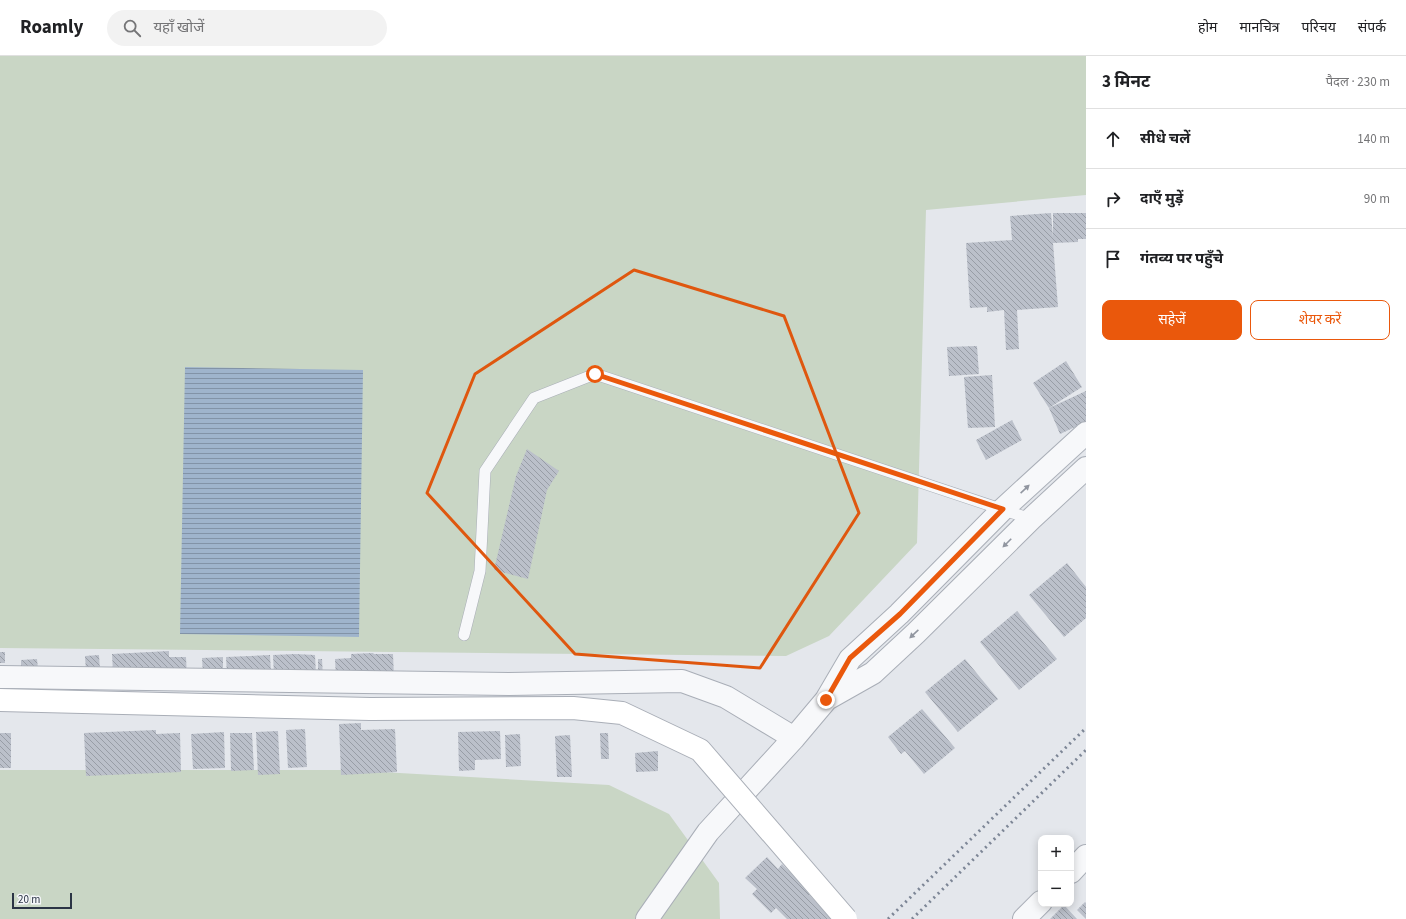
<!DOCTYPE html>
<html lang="hi">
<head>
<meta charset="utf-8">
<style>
  body { margin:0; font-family:"Source Sans 3","Noto Sans Devanagari",sans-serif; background:#f2f2f2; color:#202124 }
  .controls { position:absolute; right:12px; bottom:12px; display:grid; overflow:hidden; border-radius:8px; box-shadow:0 2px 10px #0003 }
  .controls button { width:36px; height:36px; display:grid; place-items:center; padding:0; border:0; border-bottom:1px solid #e0e0e0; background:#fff; color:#202124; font:20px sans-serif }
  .scale { position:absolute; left:12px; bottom:10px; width:60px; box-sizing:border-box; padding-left:4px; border:2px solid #2b3445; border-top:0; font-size:11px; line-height:14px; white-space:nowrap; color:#2b3445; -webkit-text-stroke:3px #f4f6f9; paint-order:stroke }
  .stop { position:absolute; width:12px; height:12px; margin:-9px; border:3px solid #ea580c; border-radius:50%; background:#fff }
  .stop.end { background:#ea580c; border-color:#fff; box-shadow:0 1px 4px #0008 }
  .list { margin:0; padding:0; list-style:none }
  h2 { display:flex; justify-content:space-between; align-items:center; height:52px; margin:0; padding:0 16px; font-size:17px }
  h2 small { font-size:13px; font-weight:400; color:#757577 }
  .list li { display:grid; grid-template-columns:26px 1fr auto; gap:12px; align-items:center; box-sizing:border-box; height:60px; padding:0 16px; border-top:1px solid #e0e0e0 }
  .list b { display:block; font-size:15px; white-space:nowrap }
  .list em { font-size:13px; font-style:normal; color:#757577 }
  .actions { display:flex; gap:8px; padding:12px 16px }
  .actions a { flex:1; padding:9px 0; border:1px solid #ea580c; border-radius:8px; text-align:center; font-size:14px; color:#ea580c }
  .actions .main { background:#ea580c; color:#fff }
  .icon { flex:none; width:22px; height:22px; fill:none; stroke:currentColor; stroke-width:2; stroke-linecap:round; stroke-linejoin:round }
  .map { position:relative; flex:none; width:1086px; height:863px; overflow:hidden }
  header { display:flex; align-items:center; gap:24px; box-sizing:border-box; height:56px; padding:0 20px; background:#fff; border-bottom:1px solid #e0e0e0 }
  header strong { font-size:19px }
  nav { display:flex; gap:22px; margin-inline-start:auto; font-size:14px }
  .search { width:280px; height:36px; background:#f2f2f2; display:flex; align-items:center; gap:10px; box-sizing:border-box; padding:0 14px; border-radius:22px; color:#757577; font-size:15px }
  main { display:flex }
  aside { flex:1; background:#fff }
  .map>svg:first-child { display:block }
  .green { fill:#c9d6c5 }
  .water { fill:url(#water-rules) }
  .building { fill:url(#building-back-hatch) }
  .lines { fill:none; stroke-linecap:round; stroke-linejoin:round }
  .service-casing { stroke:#a9aeb7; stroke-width:12 }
  .minor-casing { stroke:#a9aeb7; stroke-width:24 }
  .tertiary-casing { stroke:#a9aeb7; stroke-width:24 }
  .service { stroke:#f7f8fa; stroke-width:11 }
  .minor { stroke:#f7f8fa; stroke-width:22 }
  .tertiary { stroke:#f7f8fa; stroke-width:22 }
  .rail { stroke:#7d8696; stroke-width:3; stroke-dasharray:2 4; stroke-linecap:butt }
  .secondary-bridge-casing { stroke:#a9aeb7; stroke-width:24; stroke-linecap:butt }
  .secondary-bridge { stroke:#fff; stroke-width:22 }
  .oneway { fill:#9196a0 }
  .route { stroke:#ea580c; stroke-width:5 }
  .marked { fill:none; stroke:#df570f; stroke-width:3; stroke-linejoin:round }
</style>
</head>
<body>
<header>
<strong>Roamly</strong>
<div class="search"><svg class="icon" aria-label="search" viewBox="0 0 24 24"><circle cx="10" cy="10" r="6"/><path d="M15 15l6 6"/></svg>यहाँ खोजें</div>
<nav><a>होम</a><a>मानचित्र</a><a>परिचय</a><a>संपर्क</a></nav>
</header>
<main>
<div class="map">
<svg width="1086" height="863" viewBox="0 0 1086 863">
  <defs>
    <pattern id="water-rules" width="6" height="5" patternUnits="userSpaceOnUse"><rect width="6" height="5" fill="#9fb4cc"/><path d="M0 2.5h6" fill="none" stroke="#8293a7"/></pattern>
    <pattern id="building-back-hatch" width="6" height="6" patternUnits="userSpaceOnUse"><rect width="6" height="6" fill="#bbc0ca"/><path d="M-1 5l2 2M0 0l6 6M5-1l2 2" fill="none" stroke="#989da6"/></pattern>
  </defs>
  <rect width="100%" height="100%" fill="#e4e7ec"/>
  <path class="green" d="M0,0H1086V139L926,154L917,487L829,580L786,600L0,592Z
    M0,714H346L609,729L669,758L719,827L720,863H0Z"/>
  <path class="water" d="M185,311L363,314L359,581L180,578Z"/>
  <path class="building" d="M1051,157L1053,181V157H1086V183H1078V186L1053,187L1058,251L1017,254L1019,293L1006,294L1004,254L987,256V251L970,252L966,187L1012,184L1010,160Z
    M977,290L979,318L949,320L947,291Z
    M1066,305L1082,331L1049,352L1033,327Z
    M992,319L995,371L968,372L964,321Z
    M1086,335V366L1060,378L1049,352Z
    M1012,364L1022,384L986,404L976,384Z
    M527,393L559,415L547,434L528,523L494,514L516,420Z
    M1067,507L1086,531V562L1064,581L1029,539Z
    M1017,555L1057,603L1019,634L980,586Z
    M169,595V601H186L187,622L113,617L112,598Z
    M0,596H5V607H0Z
    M373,597L374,598H393L394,622H336L335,603L351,602V598Z
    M295,598L315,599L316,619H274L273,599Z
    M99,599L100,614L86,615L85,600Z
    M270,599L271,616L227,619L226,601Z
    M223,601V621L203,619L202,602Z
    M37,603L38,613H21V604Z
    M318,603H322L323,622H318Z
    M965,603L998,643L958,676L925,636Z
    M922,653L955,692L924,718L905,695L901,698L888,681Z
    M361,667V674L395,673L397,716L341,719L339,668Z
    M305,673L307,711L288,712L286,674Z
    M156,674V678L180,677L181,716L86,720L84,677Z
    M278,675L280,718L258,719L256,676Z
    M500,675L501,703L475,704V714L459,715L458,676Z
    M224,676L225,712L193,713L191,678Z
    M0,677H11V712H0Z
    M230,677H252L254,714L231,715Z
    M600,677H608L609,703H601Z
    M520,678L521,710L506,711L505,679Z
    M570,679L572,721H557L555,680Z
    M658,695V715L636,716L635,697Z
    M767,801L778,813L782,808L810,837L809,839L832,863H787L776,852L771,857L752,838L757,833L745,822Z
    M1085,846L1086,847V863L1077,854Z
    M1064,849L1077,863H1050Z"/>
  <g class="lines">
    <g class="service-casing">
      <path id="service" d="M464,579L480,515L485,415L534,342L595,318L1031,463"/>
    </g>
    <g class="minor-casing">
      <path id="minor" d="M1071,816L1086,800
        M1024,863L1041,846"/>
    </g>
    <g class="tertiary-casing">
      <path id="tertiary" d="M0,621L509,628L682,625L726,641L794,682
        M827,643L873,617L916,577L1031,463L1086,412
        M647,863L708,776L794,682L826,644L850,603L899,558L1003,453L1086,377"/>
    </g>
    <use href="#service" class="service"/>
    <use href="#minor" class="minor"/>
    <use href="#tertiary" class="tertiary"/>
    <path class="rail" d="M888,863L1086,672
      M912,863L1086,694"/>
    <g class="secondary-bridge-casing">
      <path id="secondary-bridge" d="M0,644L370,653L573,652L622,657L700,694L846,863"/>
    </g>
    <use href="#secondary-bridge" class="secondary-bridge"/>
  </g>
  <defs><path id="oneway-solid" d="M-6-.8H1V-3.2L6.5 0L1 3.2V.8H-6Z"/></defs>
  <g class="oneway">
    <use href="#oneway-solid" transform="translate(1025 433) rotate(-43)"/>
    <use href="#oneway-solid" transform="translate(1007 487) rotate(135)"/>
    <use href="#oneway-solid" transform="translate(914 578) rotate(137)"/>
  </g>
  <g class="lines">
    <path class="route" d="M595,318L1003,453L900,558L850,602L826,644"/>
  </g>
  <path class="marked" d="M634,214L784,260L859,457L760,612L575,598L427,437L475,318Z"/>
</svg>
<div class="controls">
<button>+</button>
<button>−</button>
</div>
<div class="scale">20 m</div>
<div class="stop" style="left:595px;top:318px"></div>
<div class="stop end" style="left:826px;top:644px"></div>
</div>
<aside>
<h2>3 मिनट<small>पैदल · 230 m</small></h2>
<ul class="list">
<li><svg class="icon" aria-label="ahead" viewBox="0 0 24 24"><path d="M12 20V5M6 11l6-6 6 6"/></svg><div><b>सीधे चलें</b></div><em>140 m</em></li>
<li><svg class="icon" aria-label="right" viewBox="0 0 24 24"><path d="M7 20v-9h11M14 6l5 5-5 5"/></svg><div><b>दाएँ मुड़ें</b></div><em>90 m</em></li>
<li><svg class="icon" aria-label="arrive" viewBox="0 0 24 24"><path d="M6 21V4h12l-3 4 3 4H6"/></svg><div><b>गंतव्य पर पहुँचे</b></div></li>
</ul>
<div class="actions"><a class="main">सहेजें</a><a>शेयर करें</a></div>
</aside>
</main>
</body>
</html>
